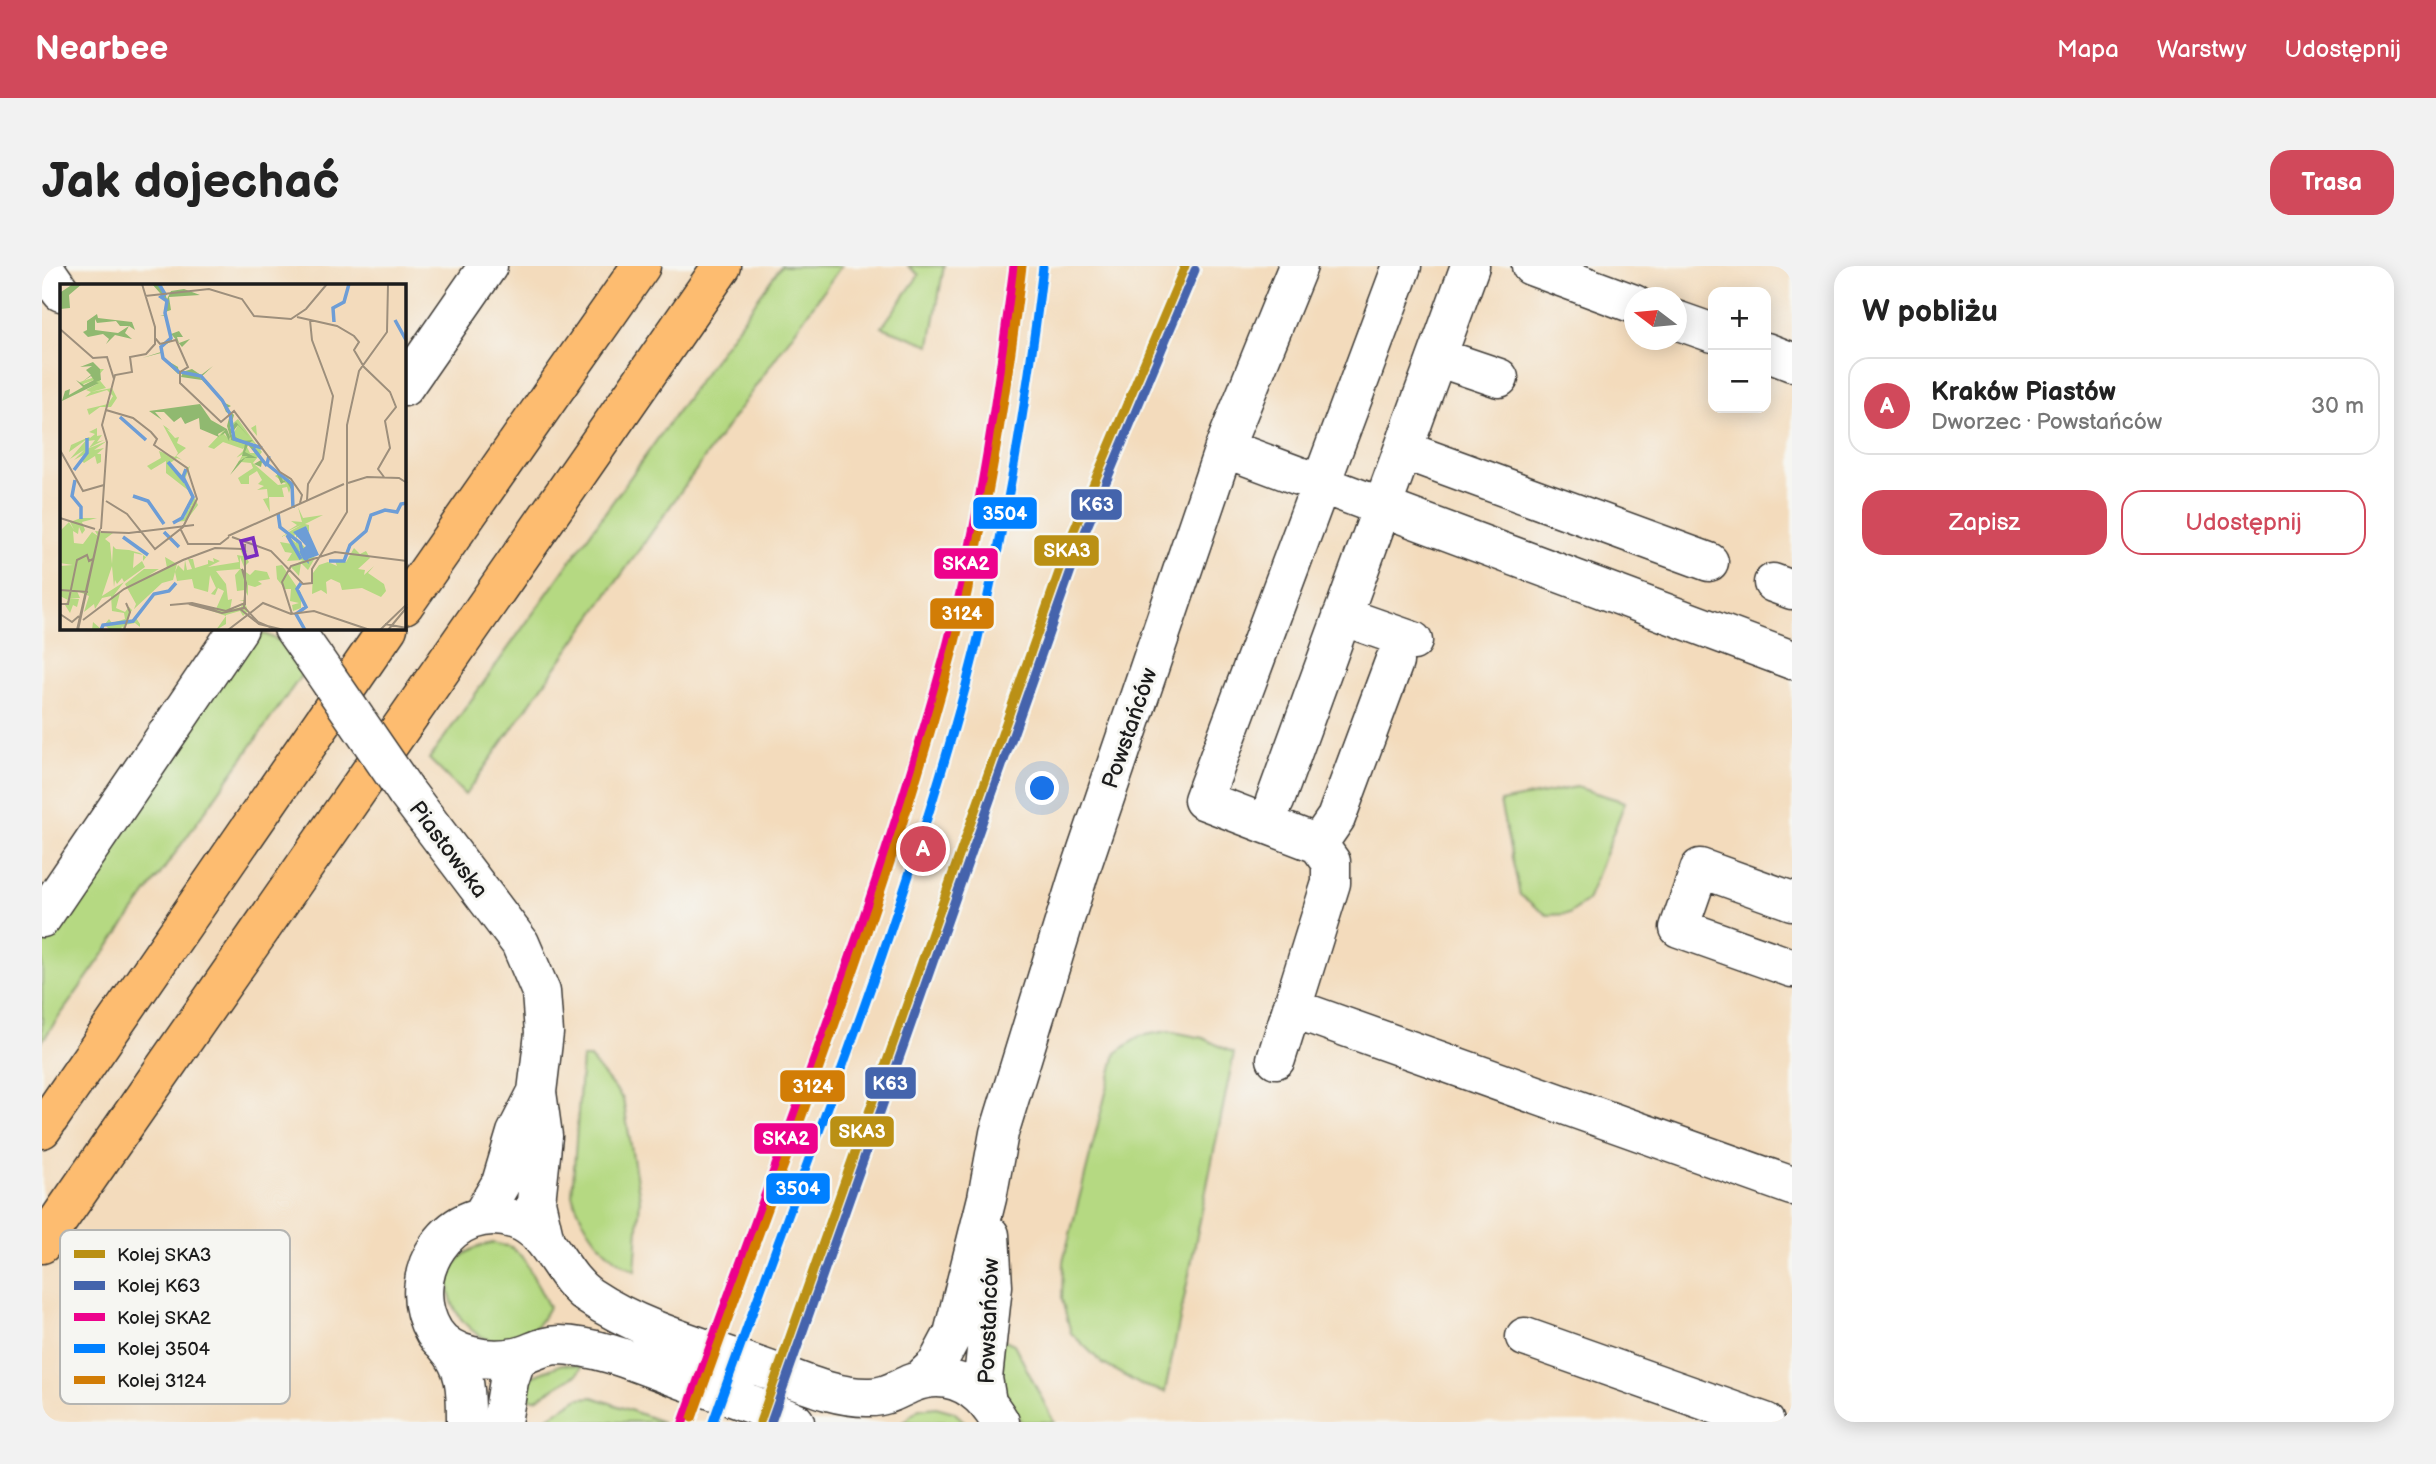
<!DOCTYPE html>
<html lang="pl">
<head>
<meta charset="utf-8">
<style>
  body { margin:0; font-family:"Balsamiq Sans",sans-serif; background:#f2f2f2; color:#222 }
  .controls { position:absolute; right:21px; top:21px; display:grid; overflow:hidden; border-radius:14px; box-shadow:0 4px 18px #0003 }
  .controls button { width:63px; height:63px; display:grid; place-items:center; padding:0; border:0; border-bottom:2px solid #e0e0e0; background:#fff; color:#222; font:35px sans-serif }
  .compass { position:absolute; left:1582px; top:21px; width:63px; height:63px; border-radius:50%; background:#fff; box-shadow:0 4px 18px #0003; rotate:286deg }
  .you { position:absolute; left:1001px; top:523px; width:24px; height:24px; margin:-18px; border:5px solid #fff; border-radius:50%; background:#1a73e8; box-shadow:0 0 0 10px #1a73e833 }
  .badge { display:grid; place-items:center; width:46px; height:46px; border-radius:50%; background:#d1495b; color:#fff; font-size:23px; font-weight:700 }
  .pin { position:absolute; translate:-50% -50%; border:4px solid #fff; box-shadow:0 2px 7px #0006 }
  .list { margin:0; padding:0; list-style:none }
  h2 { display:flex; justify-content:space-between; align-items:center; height:91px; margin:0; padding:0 28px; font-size:30px }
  h2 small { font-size:23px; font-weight:400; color:#767676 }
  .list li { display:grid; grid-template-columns:46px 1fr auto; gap:21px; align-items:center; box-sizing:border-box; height:98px; margin:0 14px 14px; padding:0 14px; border:2px solid #e0e0e0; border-radius:21px }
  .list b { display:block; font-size:26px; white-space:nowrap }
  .list p { margin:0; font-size:23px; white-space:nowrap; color:#767676 }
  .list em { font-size:23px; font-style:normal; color:#767676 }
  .actions { display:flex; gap:14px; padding:21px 28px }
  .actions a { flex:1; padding:16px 0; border:2px solid #d1495b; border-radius:21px; text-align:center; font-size:24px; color:#d1495b }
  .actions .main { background:#d1495b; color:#fff }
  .map { position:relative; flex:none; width:1750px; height:1156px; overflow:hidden; border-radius:21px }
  header { display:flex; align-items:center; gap:42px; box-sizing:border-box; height:98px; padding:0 35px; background:#d1495b; color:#fff }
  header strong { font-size:33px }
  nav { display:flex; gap:38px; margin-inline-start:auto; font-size:24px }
  .intro { display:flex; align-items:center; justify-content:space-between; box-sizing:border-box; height:168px; padding:0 42px }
  h1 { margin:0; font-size:49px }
  .button { padding:18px 32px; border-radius:21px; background:#d1495b; color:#fff; font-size:24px; font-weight:700 }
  main { display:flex; gap:42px; padding:0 42px }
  aside { flex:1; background:#fff; border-radius:21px; box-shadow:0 4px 18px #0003 }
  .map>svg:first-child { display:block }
  .green { fill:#b5d982; stroke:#687a4f; stroke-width:2 }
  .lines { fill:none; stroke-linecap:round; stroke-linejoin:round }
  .minor-casing { stroke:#3c3934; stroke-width:41 }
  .highway-casing { stroke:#3c3934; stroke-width:41 }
  .minor { stroke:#fff; stroke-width:38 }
  .highway { stroke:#fdbc6f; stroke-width:38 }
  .minor-bridge-casing { stroke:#3c3934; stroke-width:41; stroke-linecap:butt }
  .minor-bridge { stroke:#fff; stroke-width:38 }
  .rail-1-casing { stroke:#f6f6f2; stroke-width:14 }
  .rail-2-casing { stroke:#f6f6f2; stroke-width:14 }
  .rail-3-casing { stroke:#f6f6f2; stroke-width:14 }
  .rail-4-casing { stroke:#f6f6f2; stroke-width:14 }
  .rail-5-casing { stroke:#f6f6f2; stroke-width:14 }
  .rail-1 { stroke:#ba9014; stroke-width:9 }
  .rail-2 { stroke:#4464ac; stroke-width:9 }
  .rail-3 { stroke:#ed028c; stroke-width:9 }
  .rail-4 { stroke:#0080ff; stroke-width:9 }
  .rail-5 { stroke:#d27d06; stroke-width:9 }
  .labels { text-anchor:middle; stroke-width:6; stroke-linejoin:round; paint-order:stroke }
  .street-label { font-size:23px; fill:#1c1c1c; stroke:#f6f6f2 }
  .inset-river { fill:none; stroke:#6d9dd6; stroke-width:3.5 }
  .inset-road { fill:none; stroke:#9d8f7c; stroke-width:2 }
  .view { fill:#7b2cbf; fill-opacity:0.15; stroke:#7b2cbf; stroke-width:3.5 }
  .inset-edge { fill:none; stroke:#1c1c1c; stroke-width:3.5 }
  .key { fill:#f6f6f2; stroke:#b5b5b2; stroke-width:2 }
  .key-label { font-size:19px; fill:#1c1c1c }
  .line-badge { stroke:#f6f6f2; stroke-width:2.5 }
  .badge-label { font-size:19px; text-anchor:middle; font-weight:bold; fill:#fff }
</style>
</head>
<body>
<header>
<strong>Nearbee</strong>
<nav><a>Mapa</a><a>Warstwy</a><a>Udostępnij</a></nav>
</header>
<div class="intro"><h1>Jak dojechać</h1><a class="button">Trasa</a></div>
<main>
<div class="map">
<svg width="1750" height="1156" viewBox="0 0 1750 1156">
  <rect width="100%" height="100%" fill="#f6f6f2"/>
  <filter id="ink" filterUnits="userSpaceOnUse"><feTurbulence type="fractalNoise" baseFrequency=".0143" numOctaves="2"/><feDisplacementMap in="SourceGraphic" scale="14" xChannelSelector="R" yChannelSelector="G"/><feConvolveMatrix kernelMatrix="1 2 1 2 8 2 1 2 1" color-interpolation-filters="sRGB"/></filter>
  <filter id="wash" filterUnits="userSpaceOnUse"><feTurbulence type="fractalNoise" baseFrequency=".00686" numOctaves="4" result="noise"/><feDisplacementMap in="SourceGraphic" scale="28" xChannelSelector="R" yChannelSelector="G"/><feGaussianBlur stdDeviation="1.57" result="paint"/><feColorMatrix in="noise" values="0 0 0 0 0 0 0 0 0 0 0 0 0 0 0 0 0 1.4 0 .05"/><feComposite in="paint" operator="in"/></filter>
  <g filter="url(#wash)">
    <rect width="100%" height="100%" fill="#f3dbbc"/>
    <path class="green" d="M739,0H799L423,529L387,493Z
      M866,0H902L888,79L840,61L877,9Z
      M223,368L238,375L261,407L0,775V680L207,373Z
      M1534,521L1583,536L1545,635L1527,648L1505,649L1478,629L1458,536Z
      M1126,765L1161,772L1192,787L1123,1126L1099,1119L1061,1098L1029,1067L1020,1034L1021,996L1074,787L1098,770Z
      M540,792H548L581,833L598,933L593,1005C562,992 541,960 530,929Z
      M451,977L469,981L482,993L507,1041C455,1142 346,996 451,977Z
      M956,1071L972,1078L1012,1156H979L958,1117Z
      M520,1098L540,1100L535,1108L494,1133L475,1132L491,1110Z
      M551,1131L621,1156H498L537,1132Z
      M894,1141L912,1146L923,1156H861L877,1143Z"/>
  </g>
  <g filter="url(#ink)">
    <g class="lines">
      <g class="minor-casing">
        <path id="minor" d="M1,0L19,26
          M1489,0L1592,38
          M1634,54L1671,67
          M1724,86L1750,96
          M1395,91L1457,112
          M362,121L446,0
          M1182,182L1750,394
          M1361,184L1667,296
          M1731,317L1750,324
          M1300,350L1371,375
          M251,362L272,392
          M364,526L478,677L499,726L502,767L495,826L501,870L494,936L503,975
          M1233,535L1428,0
          M1276,578L1294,552L1352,396
          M1750,635L1658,602L1637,662L1750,702
          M0,652L197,362
          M1250,742L1289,617V596L1276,578L1161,534L1360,0
          M1234,793L1250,742L1750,920
          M439,951L459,917L474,867L495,826
          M1483,1071L1723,1156
          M404,1080C425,1103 424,1126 424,1156
          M878,1114L895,1098L911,1068L945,932L957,867L1036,611L1182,182L1256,0
          M945,1136L941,1112L951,1020L948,969
          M460,1156L467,1115L475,1091
          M753,1156C717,1140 679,1127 641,1114C602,1100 559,1080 517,1079C500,1079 489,1088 474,1091C447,1096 408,1091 392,1066C358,1010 409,931 474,954C509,966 517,1009 547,1030C602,1067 673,1084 735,1107C764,1118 796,1132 828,1131C845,1131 855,1123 870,1117C909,1102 939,1123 958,1156"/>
      </g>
      <g class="highway-casing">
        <path id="highway" d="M362,339L599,0
          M0,863L346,362
          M0,978L680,0"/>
      </g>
      <use href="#minor" class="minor"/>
      <use href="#highway" class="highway"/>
      <g class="minor-bridge-casing">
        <path id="minor-bridge" d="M272,392L364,526"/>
      </g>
      <use href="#minor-bridge" class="minor-bridge"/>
      <g class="rail-1-casing">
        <path id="rail-1" d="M718,1156L1030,269L1143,0"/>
      </g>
      <g class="rail-2-casing">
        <path id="rail-2" d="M729,1156L1040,273L1153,4"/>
      </g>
      <g class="rail-3-casing">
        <path id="rail-3" d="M641,1156C728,911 824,667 895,417C934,280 954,140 972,0"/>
      </g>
      <g class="rail-4-casing">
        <path id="rail-4" d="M671,1156C757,913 855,673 923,423C960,285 984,144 1001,1"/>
      </g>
      <g class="rail-5-casing">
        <path id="rail-5" d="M650,1152C736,910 832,670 901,421C940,283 963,142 980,0"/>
      </g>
      <use href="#rail-1" class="rail-1"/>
      <use href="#rail-2" class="rail-2"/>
      <use href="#rail-3" class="rail-3"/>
      <use href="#rail-4" class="rail-4"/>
      <use href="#rail-5" class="rail-5"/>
    </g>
  </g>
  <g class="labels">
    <g class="street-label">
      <text transform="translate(1087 462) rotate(-71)" y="8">Powstańców</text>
      <text transform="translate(407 583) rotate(53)" y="8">Piastowska</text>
      <text transform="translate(946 1055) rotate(-88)" y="8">Powstańców</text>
    </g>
  </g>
  <g transform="translate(18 18)">
    <rect width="346" height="346" fill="#f3dbbc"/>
    <path d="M38,85H44L37,93L46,104L31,108L52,104L57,114L51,123H40L29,131L27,125L48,120L53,112L47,106L25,113L31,108L26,106L37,100H30L34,96L21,101L20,98L35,93ZM178,135L193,156L197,152L193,147L191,144L196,141L197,152L193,156L202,168L193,179L218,201L226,200L215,192L218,190L228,193L232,200L229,209L227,203L222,204L224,213H209L210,228L203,215L208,214L207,205L197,206L204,202L198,200L202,196L197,187L189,192V200H181L178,194L193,184L191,179L181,178L183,174L178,179L183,170L176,174L187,163L190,169H197L194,159L181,157L186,161L183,165L163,158L154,165L148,163L165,145L163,149L170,156L178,141L171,145L173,139ZM103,141L106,143L111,147L107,145L115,154L119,153L117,159L126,164L116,172L122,176L117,174L109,180L123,192L124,186L130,182L125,195L138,221L126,237L113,238L125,233L127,223L129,227L128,222L133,221H127L132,215L129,207L106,189V177L91,186L87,182L101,174L99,167L115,173L118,169ZM37,144V152L42,151L37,158L44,156L29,164L35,156L28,157L27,165L47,157L34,166L44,164L37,170H41V178L37,180L35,172L24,179L21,176L27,169L14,176L24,166L10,175L27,155L9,168L11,161L29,153L30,154L35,150L29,148ZM238,223L243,234L263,231L245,240L249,241V249L246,242L234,251L236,250L239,249L241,250L236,254L255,274L248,286L241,279L239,292L231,283L243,276L227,277L232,269L225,268L220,258L232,260L226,251L221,253L226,250L236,259V250L233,253L227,249L241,241L226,248L237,241L231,237L242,238ZM21,234H37L22,238L25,246L22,250L19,243L18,250L13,247L14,259L23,260L32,248L38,252L35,247L53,249L45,255L50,259L52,280L53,262L56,265L69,266L80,269L86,273L87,272L83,277V271L74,269L73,284L82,277L85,283L64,298L62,294L57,300L55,296L54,303L52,282L42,312L64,298L54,311L60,309L56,324L65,328L69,323L72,326L65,339L76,334L80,340V343L75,339L65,341L64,346L62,342L61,346H50L45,341L42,346H29L24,344L32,346L33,338L41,345L49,335L52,339L65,335L64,329L52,327L51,312L42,314L35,325L34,320L24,328L29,312L17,307L20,314H9L19,315L17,323L13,321L10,329L5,321L8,316L0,312V282L13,281L0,279V247L9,238L14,246L10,238ZM294,264L300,270L306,267L310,274L298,285L305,286L304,291L314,282L308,289L324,300L326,307L321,313L302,304L282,306L280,299L271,295L266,298L267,310L261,306L252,310L253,289L259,281L268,278L277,282L275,277L286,278ZM180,265L188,267L183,269L189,278L184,283L180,273V284L190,291L195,286L207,288L210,295L198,297L202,300L195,303L188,301V312L185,306L177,307L175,291L180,285L156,287L166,300L168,316L172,315L170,326L181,323L184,317L179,316H184L188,327L183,332L180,327L166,331V340L156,346L166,332L146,325H156L164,307L158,304L155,311L151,310L156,304L150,291L148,308L134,304L132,295L117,297L115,288L118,281L124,287L125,276L127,286L132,285L128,275H133L135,284L148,280V276L154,278L153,274L160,277L148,283L179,278L177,271L183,272ZM105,273L117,280L113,296L102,299L74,325L76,320L65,300L84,285H99L89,291L107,284ZM222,281L241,309V324L233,327L232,321L239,319L230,317L231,305H225L217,295L216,282Z" fill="#b5d982"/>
    <path d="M13,0H22L9,11L10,24L0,25L1,8ZM92,0L102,2L107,15L111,7L124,5L140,11L109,13L111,26L105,28L111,50L119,47L123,53H117L119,59L130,55L122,63L112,51V57L101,63L103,74L118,83L119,89L132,85L141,91L153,82L140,94L143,95L162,114L165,124V119L171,122L167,124L174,131L170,145L176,138L190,154L178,141L171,150L182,157L193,156L188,160L197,163L194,166L206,180L209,174L208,180L220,190L223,197L227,196L231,198V205L226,197L221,200L216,188L202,178L201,183L194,180L201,176L188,161L185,168L197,174H185L170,191L179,177L188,172H182L185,160L171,156L167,142L170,130L166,128L161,116L142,96L121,93L123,88L118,90L103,75L101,69L82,74L101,68L100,63L111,56L106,32H100L105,31L104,28L107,17ZM37,30L38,34L72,38L75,46L69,42L65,49L72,55L55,51L46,60L49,55L43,50L28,53L23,48L27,46V37ZM35,35L37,39L56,37L60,42H69L58,49L35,46ZM33,78L40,85L41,96L36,98L39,99L2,117L5,107L10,105L9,111L23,103L16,96L24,101L34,96L31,92L22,98L31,91L26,86L32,82L20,83ZM140,120L151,136L167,145L170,153L169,157L165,149L160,152L165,146L158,150L159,153L140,145L139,134L125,140L121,133L114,138L104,128H95L102,136L89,127Z" fill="#90b970" fill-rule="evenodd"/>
    <path d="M246,242L259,271L248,275L249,280L243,275L236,261L239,268L246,262L233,248Z" fill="#6d9dd6"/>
    <path class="inset-river" d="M99,0L105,10L101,13L107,17L105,29L111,54L101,63L103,74L120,89M335,36L346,56M274,38L273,24L284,18L289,0M121,88L141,92L162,116L170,130L174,155L202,164M60,133L86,156M193,164L207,182M209,172L207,180L232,200L233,224M108,178L125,198M14,186L27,169V154M15,196L12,212L21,223V235M73,212L88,217L104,240M218,229L220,243L240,259L243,271M113,239L122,234L133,213L123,193L126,185M104,248L119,263M227,251L241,275M63,253L88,271M269,277H284L290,261L306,247L311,231L325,226L337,228L341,220L347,219M241,299L237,305L246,323L236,330L245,346M41,346L43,341L73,337L94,310L109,307L116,299"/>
    <path class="inset-road" d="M85,12L149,5L182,15L194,32L231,35L246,25L267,0M237,33L277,42L294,52L299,58L294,66L304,83L330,108L336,123L325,137L330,164L318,185L324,193M0,45L33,74L47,73L54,95M95,54L100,60L116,56L128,83L120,88V99L161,138L174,127L220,188L231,195L242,211L240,219M46,126L73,134L91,148L97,155L94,161L127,184L137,215L123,243L95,265L67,230L46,217M0,166L23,207L44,201M288,199L307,193L339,194L347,199M247,216L248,200L263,175L273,112L252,56L250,36M0,234L35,245M41,245L47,158L42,141L55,91L72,88L70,73L86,70L95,60V43L82,0M121,246L128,260H160L169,253M41,248L69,249L134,241M168,252L284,200M172,253L211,267L243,300L252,299V285L287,228V141L299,87L327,48L328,0M181,261H185V290M185,288V321M184,289L182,285L186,299L184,323L198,338L212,344M0,306L28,308M0,320H8L17,276L27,271L29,277L33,275M129,320H135L162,329L183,324H185L162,329ZM110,321L132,319L166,327L185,319M180,325L199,340L224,346M0,330L12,338L19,332M232,330L222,298L231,282L275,268L347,277M23,336L64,305L123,276L155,264L184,265M325,340L347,344M17,346L40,245L18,346M64,346L70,328L66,319M168,346L203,319L231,330L254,327L310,346M320,346L347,320M328,346L347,323"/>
    <path class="view" d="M193,254L197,271L186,274L181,257Z"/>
    <rect width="346" height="346" class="inset-edge"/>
  </g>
  <rect x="18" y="964" width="230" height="174" rx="10" class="key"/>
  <rect x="32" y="984" width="31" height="8" fill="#ba9014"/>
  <rect x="32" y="1015" width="31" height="9" fill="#4464ac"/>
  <rect x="32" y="1047" width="31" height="8" fill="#ed028c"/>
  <rect x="32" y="1078" width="31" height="9" fill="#0080ff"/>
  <rect x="32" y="1110" width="31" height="8" fill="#d27d06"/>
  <g class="key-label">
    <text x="75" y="995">Kolej SKA3</text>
    <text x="75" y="1026">Kolej K63</text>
    <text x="75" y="1058">Kolej SKA2</text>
    <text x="75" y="1089">Kolej 3504</text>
    <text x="75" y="1121">Kolej 3124</text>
  </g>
  <g class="line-badge">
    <rect x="1028" y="222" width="53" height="33" rx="7" fill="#4464ac"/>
    <rect x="930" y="230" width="66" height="34" rx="7" fill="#0080ff"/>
    <rect x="991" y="268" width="67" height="33" rx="7" fill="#ba9014"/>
    <rect x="891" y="281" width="66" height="33" rx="7" fill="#ed028c"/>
    <rect x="887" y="331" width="66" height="33" rx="7" fill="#d27d06"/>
    <rect x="822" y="800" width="53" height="34" rx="7" fill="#4464ac"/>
    <rect x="737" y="803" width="67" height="34" rx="7" fill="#d27d06"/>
    <rect x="787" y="849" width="66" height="33" rx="7" fill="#ba9014"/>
    <rect x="711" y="856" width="66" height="33" rx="7" fill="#ed028c"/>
    <rect x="723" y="906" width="66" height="33" rx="7" fill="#0080ff"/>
  </g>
  <g class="badge-label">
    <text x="1054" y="245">K63</text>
    <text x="963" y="254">3504</text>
    <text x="1025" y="291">SKA3</text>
    <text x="924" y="304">SKA2</text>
    <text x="920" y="354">3124</text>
    <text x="848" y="824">K63</text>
    <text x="771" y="827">3124</text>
    <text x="820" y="872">SKA3</text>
    <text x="744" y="879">SKA2</text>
    <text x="756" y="929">3504</text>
  </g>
</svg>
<div class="controls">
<button>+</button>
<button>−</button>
</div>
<svg class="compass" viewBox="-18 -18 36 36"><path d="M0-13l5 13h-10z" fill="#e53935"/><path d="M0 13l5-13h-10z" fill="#767676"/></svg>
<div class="you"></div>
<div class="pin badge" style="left:881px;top:583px">A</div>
</div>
<aside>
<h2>W pobliżu<small></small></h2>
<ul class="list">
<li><span class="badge">A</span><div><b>Kraków Piastów</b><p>Dworzec · Powstańców</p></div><em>30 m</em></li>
</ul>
<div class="actions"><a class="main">Zapisz</a><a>Udostępnij</a></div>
</aside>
</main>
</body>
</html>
